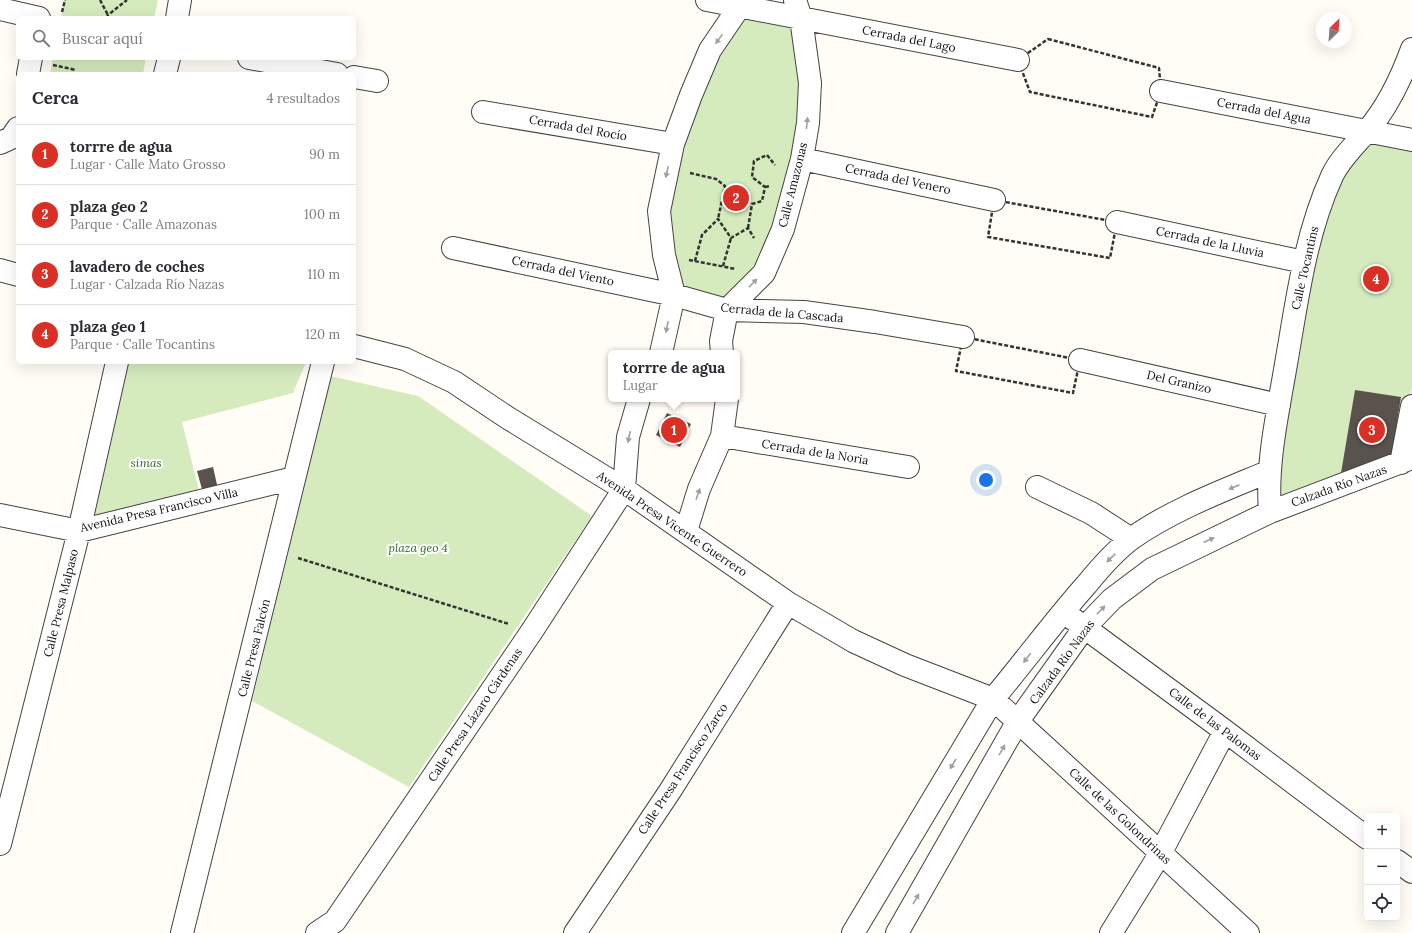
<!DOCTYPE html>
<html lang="es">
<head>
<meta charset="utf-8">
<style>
  body { margin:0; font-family:Lora,serif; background:#f7f7f7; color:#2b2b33 }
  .controls { position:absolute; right:12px; bottom:12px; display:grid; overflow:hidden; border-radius:6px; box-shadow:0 4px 16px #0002 }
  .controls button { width:36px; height:36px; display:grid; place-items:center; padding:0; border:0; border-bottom:1px solid #e1e1e2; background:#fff; color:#2b2b33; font:20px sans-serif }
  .compass { position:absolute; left:1316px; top:12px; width:36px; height:36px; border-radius:50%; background:#fff; box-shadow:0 4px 16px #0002; rotate:25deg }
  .you { position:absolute; left:986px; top:480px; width:14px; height:14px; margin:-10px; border:3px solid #fff; border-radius:50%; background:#1a73e8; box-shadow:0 0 0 6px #1a73e833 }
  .badge { display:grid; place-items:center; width:26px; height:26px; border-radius:50%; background:#d93025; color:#fff; font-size:13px; font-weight:700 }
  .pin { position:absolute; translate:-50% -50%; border:2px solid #fff; box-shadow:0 1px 4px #0006 }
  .popup { position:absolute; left:608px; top:350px; width:132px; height:52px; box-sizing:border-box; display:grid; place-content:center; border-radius:6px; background:#fff; filter:drop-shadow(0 1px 3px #0005); font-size:13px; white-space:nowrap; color:#7c7c81 }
  .popup b { font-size:15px; color:#2b2b33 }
  .popup::after { content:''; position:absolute; left:50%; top:100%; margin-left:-8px; border:8px solid transparent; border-top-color:#fff }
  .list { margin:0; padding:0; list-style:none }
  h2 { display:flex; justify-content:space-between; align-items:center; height:52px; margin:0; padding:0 16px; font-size:17px }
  h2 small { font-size:13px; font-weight:400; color:#7c7c81 }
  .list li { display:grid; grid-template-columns:26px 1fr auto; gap:12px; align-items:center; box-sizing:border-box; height:60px; padding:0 16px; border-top:1px solid #e1e1e2 }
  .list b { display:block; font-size:15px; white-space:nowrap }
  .list p { margin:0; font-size:13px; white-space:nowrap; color:#7c7c81 }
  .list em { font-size:13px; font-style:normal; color:#7c7c81 }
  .icon { flex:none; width:22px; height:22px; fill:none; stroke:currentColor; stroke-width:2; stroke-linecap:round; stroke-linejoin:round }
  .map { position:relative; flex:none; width:1412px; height:933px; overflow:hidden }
  .search { position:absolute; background:#fff; box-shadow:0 4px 16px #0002; left:16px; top:16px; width:340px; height:44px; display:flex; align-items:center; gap:10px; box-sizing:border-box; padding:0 14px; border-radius:6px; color:#7c7c81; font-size:15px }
  .panel { position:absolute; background:#fff; box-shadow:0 4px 16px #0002; left:16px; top:72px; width:340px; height:292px; border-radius:6px }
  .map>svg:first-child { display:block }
  .green { fill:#d5ebbd }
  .building { fill:#5a524d }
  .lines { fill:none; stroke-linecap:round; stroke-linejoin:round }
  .minor-casing { stroke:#444; stroke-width:24 }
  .path { stroke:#333; stroke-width:2.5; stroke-dasharray:4 2; stroke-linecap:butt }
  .minor { stroke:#fff; stroke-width:22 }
  .oneway { fill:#a0a0a0 }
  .labels { text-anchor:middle; stroke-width:4; stroke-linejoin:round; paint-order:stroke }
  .street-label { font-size:12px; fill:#111; stroke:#fff }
  .park-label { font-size:12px; font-style:italic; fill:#2f6b1f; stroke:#fff }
</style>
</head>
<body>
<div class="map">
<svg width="1412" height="933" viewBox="0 0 1412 933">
  <rect width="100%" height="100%" fill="#fffdf5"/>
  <path class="green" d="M64,0H158L154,18H61Z
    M743,10L799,21L807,86L781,228L739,309L673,294L663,209L713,51Z
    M53,58H146L143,74H50Z
    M1370,135L1412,144V388L1397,459L1273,507L1307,264L1336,176Z
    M121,362H306L293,393L182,422L200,495L88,526Z
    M330,376L418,396L592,516L409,787L252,701Z"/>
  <path class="building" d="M1355,390L1401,397L1391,460L1340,479Z
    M667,413L691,424L680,447L656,435Z
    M213,467L218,489L203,493L197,471Z"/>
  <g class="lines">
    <g class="minor-casing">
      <path id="minor" d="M707,0L1018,60
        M0,9L39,18
        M177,18L180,0
        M249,58L337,74
        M28,74L31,58
        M165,74L169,58
        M354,77L377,81
        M1161,91L1412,140
        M483,112L673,144
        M0,143L11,138L18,128
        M802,159L994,200
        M1117,222L1304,262
        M453,248L674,295L727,310L804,312L875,322L963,337
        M0,270L18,275
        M354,346L405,359L454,382L508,418L624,489L788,603L853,641L905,665L993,699L1248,933
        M661,353L674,295L664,255L659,211L673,144L691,95L710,50L744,0
        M722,353L721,341L727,310L764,273L783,229L802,159L808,123L810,83L801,18L795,0
        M1080,360L1279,405
        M722,436L908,467
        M1401,463L1412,406
        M1037,487L1091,513L1131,539
        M1270,512C1266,463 1278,412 1286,364C1297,301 1305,235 1332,176C1340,159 1355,145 1367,131C1388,107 1401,79 1412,49
        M0,515L79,531L294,478
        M686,531L699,489L722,436L727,399
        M1073,619L1225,731L1367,838
        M0,844L79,531L117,362
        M1397,861L1412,872
        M182,933L323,362
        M317,933L335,921L532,631L624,489L628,437L639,399
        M575,933L670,791L788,603
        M853,933L993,699C1025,661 1054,621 1087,584C1100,568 1115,551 1131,539C1171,510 1225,490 1270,471
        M897,933L1018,721L1084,628L1112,599L1152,569L1270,512L1412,458
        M1111,933L1160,854L1225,731"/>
    </g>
    <path class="path" d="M100,0L108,15
      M62,12L65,0
      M107,18L108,15L127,0
      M1048,39L1159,68L1161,91L1152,117L1030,92L1018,60Z
      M53,65L76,70
      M690,173L716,179L725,186L718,219
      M765,187L771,186
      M994,200L1117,222L1110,258L988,237Z
      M748,228L752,204L762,201L765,187L752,177L754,161L767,155L775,165
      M689,260L736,269
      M695,261L702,235L718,219L731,238L748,228L754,238
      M723,266L731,238
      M963,337L1080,360L1073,393L956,371Z
      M298,558L509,624"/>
    <use href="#minor" class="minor"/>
  </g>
  <defs><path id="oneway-solid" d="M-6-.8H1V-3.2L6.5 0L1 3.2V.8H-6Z"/></defs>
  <g class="oneway">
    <use href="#oneway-solid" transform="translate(719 39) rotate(125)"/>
    <use href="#oneway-solid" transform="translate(807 123) rotate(-84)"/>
    <use href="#oneway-solid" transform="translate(667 172) rotate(102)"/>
    <use href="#oneway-solid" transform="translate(753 283) rotate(-45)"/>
    <use href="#oneway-solid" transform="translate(667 327) rotate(101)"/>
    <use href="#oneway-solid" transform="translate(629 437) rotate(101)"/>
    <use href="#oneway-solid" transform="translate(1234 487) rotate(157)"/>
    <use href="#oneway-solid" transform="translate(698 494) rotate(-71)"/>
    <use href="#oneway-solid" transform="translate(1209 540) rotate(-25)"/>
    <use href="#oneway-solid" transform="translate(1111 558) rotate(137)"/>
    <use href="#oneway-solid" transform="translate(1101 610) rotate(-46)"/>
    <use href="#oneway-solid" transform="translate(1027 658) rotate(127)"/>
    <use href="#oneway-solid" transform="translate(1002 750) rotate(-60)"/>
    <use href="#oneway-solid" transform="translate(953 764) rotate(121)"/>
    <use href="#oneway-solid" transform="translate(916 899) rotate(-60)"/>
  </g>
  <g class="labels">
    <g class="street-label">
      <text transform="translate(909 39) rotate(11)" y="4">Cerrada del Lago</text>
      <text transform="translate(1264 111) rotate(11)" y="4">Cerrada del Agua</text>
      <text transform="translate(578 128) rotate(10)" y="4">Cerrada del Rocío</text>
      <text transform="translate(898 179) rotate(12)" y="4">Cerrada del Venero</text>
      <text transform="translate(793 185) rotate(-76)" y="4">Calle Amazonas</text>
      <text transform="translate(1210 242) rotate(12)" y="4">Cerrada de la Lluvia</text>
      <text transform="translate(1305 268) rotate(-77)" y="4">Calle Tocantins</text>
      <text transform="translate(563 271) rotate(12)" y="4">Cerrada del Viento</text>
      <text transform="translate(782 313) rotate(5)" y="4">Cerrada de la Cascada</text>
      <text transform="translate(1179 382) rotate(13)" y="4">Del Granizo</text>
      <text transform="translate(815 452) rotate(9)" y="4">Cerrada de la Noria</text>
      <text transform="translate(1339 486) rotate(-20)" y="4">Calzada Río Nazas</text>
      <text transform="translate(159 510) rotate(-13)" y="4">Avenida Presa Francisco Villa</text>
      <text transform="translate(672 524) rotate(34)" y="4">Avenida Presa Vicente Guerrero</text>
      <text transform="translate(61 603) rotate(-76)" y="4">Calle Presa Malpaso</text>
      <text transform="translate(254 648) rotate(-76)" y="4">Calle Presa Falcón</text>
      <text transform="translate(1062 662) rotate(-54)" y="4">Calzada Río Nazas</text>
      <text transform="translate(475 715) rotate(-56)" y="4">Calle Presa Lázaro Cárdenas</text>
      <text transform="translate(1215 724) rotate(37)" y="4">Calle de las Palomas</text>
      <text transform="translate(683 769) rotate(-57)" y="4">Calle Presa Francisco Zarco</text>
      <text transform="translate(1120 816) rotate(43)" y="4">Calle de las Golondrinas</text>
    </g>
    <g class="park-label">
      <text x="146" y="467">simas</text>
      <text x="418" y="552">plaza geo 4</text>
    </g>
  </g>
</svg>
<div class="controls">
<button>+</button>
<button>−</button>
<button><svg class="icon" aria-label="locate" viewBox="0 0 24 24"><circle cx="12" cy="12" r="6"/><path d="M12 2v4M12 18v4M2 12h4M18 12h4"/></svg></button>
</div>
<svg class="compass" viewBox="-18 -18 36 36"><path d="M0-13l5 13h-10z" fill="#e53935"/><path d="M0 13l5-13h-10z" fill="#7c7c81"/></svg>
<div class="you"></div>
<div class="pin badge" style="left:674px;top:430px">1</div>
<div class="popup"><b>torrre de agua</b>Lugar</div>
<div class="pin badge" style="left:736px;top:198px">2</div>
<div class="pin badge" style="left:1372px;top:430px">3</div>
<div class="pin badge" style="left:1376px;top:279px">4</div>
<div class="search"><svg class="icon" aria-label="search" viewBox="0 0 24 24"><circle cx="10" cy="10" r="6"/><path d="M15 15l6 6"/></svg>Buscar aquí</div>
<section class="panel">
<h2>Cerca<small>4 resultados</small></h2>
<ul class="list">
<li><span class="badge">1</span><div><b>torrre de agua</b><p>Lugar · Calle Mato Grosso</p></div><em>90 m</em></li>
<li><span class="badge">2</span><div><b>plaza geo 2</b><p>Parque · Calle Amazonas</p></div><em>100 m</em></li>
<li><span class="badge">3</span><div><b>lavadero de coches</b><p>Lugar · Calzada Río Nazas</p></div><em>110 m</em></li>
<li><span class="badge">4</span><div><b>plaza geo 1</b><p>Parque · Calle Tocantins</p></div><em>120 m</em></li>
</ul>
</section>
</div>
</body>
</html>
